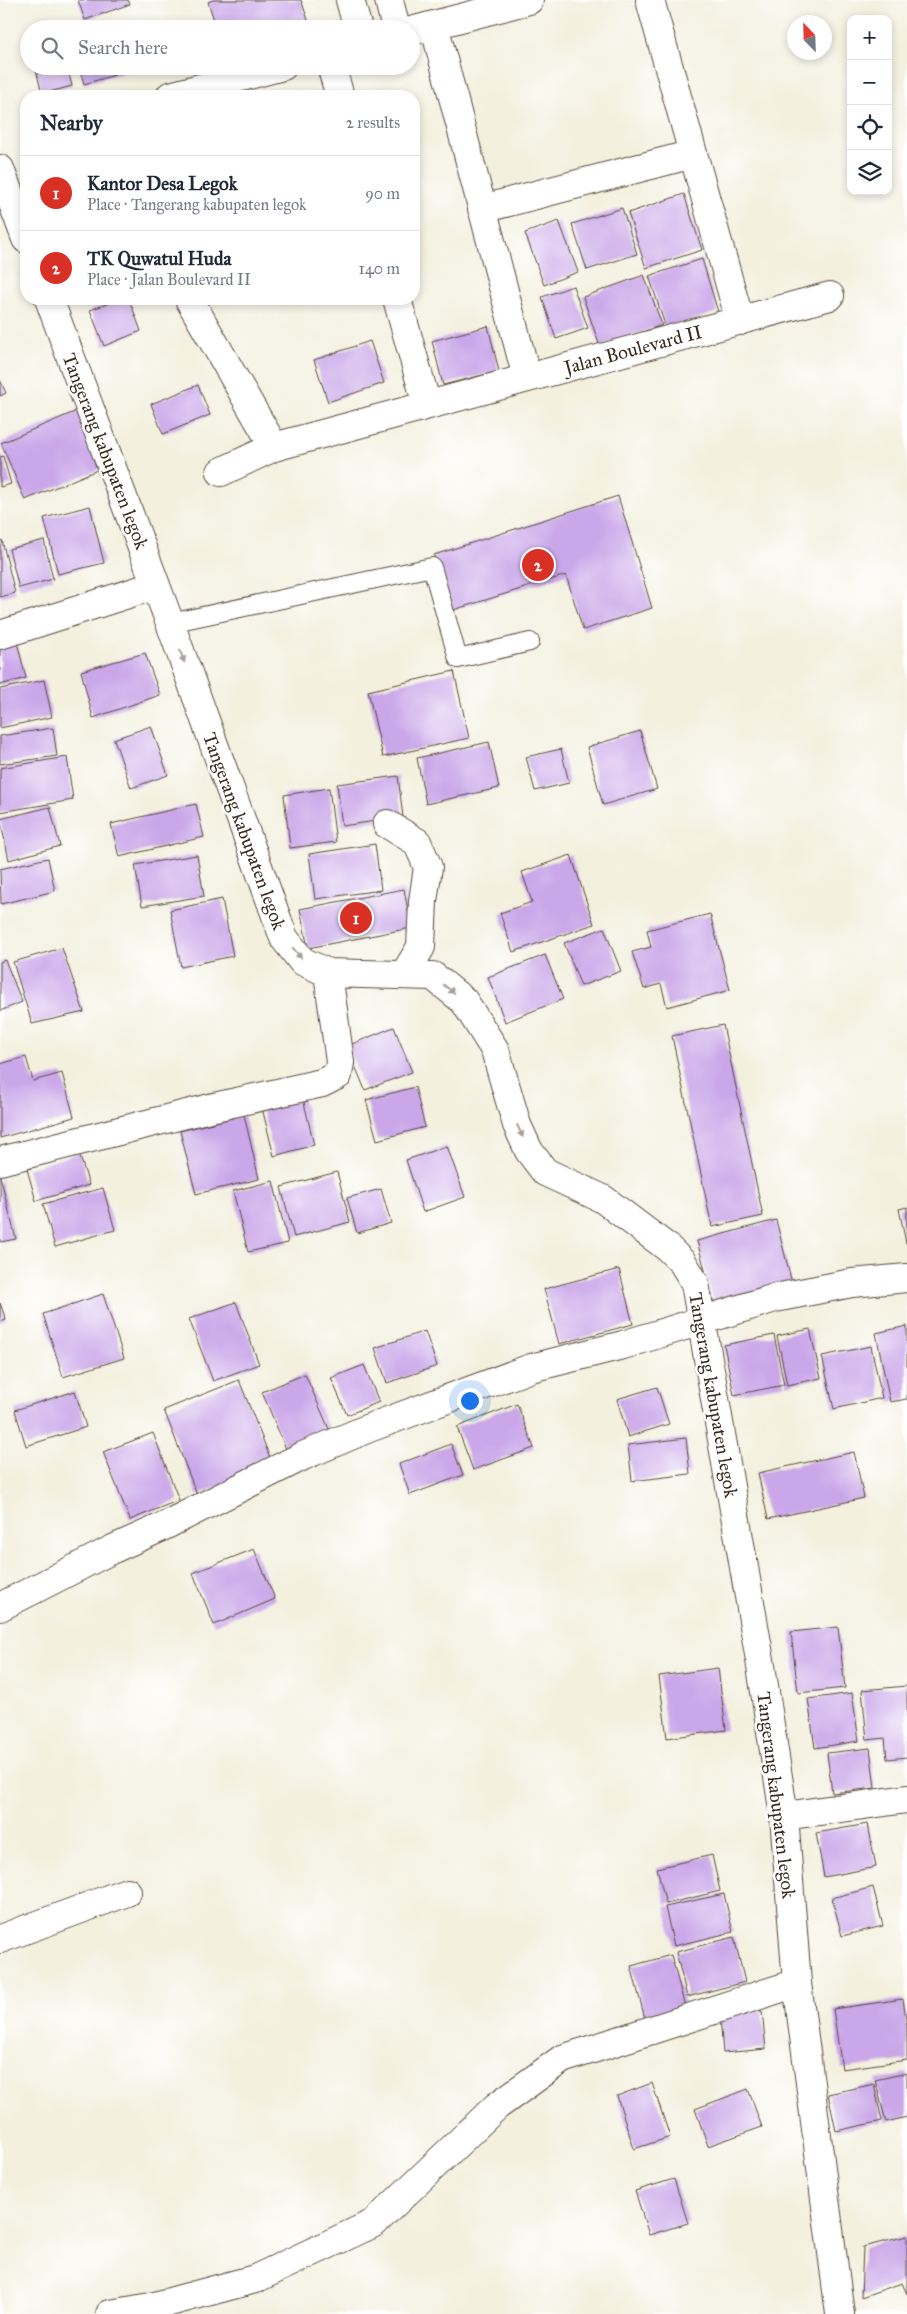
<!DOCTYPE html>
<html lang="en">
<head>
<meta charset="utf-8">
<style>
  body { margin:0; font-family:"IM FELL Great Primer",serif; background:#f6f6f7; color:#1f2937 }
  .controls { position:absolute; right:15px; top:15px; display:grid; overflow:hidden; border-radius:10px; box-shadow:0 2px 8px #0003 }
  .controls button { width:45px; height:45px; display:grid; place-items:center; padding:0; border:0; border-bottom:1px solid #e0e1e3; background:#fff; color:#1f2937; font:25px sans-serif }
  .compass { position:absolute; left:787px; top:15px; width:45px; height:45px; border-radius:50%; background:#fff; box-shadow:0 2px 8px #0003; rotate:337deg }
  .you { position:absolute; left:469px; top:1400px; width:18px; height:18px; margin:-12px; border:4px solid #fff; border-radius:50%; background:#1a73e8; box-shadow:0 0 0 8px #1a73e833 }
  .badge { display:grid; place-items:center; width:32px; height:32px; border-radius:50%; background:#d93025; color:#fff; font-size:16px; font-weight:700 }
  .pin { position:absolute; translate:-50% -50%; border:2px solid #fff; box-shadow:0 1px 5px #0006 }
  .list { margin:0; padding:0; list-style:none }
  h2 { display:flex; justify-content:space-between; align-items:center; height:65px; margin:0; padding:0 20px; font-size:21px }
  h2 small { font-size:16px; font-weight:400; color:#747a83 }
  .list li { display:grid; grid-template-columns:32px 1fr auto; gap:15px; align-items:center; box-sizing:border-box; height:75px; padding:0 20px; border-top:1px solid #e0e1e3 }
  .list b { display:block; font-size:19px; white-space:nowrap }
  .list p { margin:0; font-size:16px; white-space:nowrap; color:#747a83 }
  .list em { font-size:16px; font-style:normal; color:#747a83 }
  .icon { flex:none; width:28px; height:28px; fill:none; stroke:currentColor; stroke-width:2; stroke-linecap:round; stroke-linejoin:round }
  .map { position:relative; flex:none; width:907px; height:2314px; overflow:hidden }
  .search { position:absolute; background:#fff; box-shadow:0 2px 8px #0003; left:20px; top:20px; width:400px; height:55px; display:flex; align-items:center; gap:12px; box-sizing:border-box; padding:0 18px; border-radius:28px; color:#747a83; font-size:19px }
  .panel { position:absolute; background:#fff; box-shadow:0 2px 8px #0003; left:20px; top:90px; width:400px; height:215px; border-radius:20px }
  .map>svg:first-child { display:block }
  .building { fill:#caa7e9 }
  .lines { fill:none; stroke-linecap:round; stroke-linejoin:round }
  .service-casing { stroke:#57483b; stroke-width:20 }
  .minor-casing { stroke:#57483b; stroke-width:30 }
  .service { stroke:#fff; stroke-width:18 }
  .minor { stroke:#fff; stroke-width:28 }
  .oneway { fill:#a79f9a }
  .labels { text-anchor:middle; stroke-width:5; stroke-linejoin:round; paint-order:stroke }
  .street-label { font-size:19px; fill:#3b2a1e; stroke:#fff }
</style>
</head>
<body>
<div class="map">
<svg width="907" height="2314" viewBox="0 0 907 2314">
  <rect width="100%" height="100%" fill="#fff"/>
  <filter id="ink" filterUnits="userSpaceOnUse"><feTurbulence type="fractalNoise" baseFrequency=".02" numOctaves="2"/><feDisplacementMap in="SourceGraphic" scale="10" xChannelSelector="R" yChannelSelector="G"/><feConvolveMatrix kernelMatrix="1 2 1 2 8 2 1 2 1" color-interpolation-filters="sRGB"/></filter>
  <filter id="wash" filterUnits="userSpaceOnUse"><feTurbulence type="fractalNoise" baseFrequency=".0096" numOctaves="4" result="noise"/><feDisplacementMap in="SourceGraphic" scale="20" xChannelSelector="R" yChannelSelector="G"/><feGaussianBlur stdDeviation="1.12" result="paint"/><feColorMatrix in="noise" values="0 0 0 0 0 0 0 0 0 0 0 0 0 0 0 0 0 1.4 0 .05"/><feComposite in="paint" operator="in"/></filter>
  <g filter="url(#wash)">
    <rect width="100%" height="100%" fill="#f3f0de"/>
    <g id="blocks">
      <path class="building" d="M78,0H128L130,4L85,20Z
        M213,0H301L308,20L281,29H217L208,2Z
        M128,24L129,29H113V28Z
        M35,66H67L72,86L42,94Z
        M79,66H142V67L84,84Z
        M684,194L702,250L646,268L628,213Z
        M622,208L637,254L587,270L572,224Z
        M559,221L578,272L544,285L525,233Z
        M702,259L718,312L666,328L649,276Z
        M644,275L662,325L600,347L583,297Z
        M573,286L588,328L556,339L542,297Z
        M121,299H129L141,331L104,346L90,310Z
        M488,326L499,371L443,385L432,341Z
        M370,341L384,383L328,402L314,360Z
        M0,380L6,393L0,396Z
        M198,385L210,415L163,434L151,404Z
        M79,410L102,468L25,500L1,443Z
        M3,456L11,484L0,487V457Z
        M618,496L652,608L583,630L566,575L450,611L434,555Z
        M90,506L104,563L58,574L44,518Z
        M2,540L15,593L0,597V541Z
        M44,540L53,579L19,588L9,549Z
        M17,642L26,678L0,685V646Z
        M145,653L160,695L93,718L81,671Z
        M454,671L469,738L383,757L368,691Z
        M44,680L52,717L0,728V689Z
        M151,726L168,775L131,788L114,739Z
        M53,728L57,756L0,764V736Z
        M640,731L657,789L603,805L587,747Z
        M489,742L499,788L426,804L417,758Z
        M561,749L569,783L535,791L526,757Z
        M67,757L73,800L0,812V768Z
        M398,776L403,817L342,826L337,784Z
        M329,788L336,842L290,848L284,795Z
        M196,804L204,837L119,857L111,824Z
        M50,807L60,846L9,860L0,819Z
        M375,844L381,890L315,899L309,854Z
        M197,855L204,896L142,906L135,865Z
        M571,855L594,924L513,952L500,913L532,902L522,872Z
        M48,858L55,891L1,904L0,869Z
        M404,889L411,928L308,948L300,909Z
        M222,899L233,956L181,967L170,910Z
        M710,914L730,990L667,1007L661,984L644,989L632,952L651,947L647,930Z
        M604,928L621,971L581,986L564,943Z
        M62,948L84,1012L32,1024L13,962Z
        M545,955L563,999L505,1022L488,977Z
        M5,960L22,1002L0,1011V962Z
        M723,1025L763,1216L712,1227L672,1036Z
        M394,1027L412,1072L365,1090L347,1046Z
        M26,1057L33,1081L62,1073L74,1117L0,1138V1064Z
        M415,1087L425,1127L377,1140L366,1100Z
        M301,1090L314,1145L274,1156L260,1100Z
        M244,1115L259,1179L196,1194L180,1131Z
        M447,1146L465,1197L423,1212L406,1160Z
        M79,1153L89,1185L36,1201L27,1169Z
        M337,1172L350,1222L294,1237L281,1187Z
        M0,1176L16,1239L0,1242Z
        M273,1181L288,1243L248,1252L233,1191Z
        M103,1188L115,1230L55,1247L43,1204Z
        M381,1189L391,1223L357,1233L347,1198Z
        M907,1207V1243H906L899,1209Z
        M776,1220L793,1287L715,1307L697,1241Z
        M619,1269L633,1324L559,1344L544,1289Z
        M103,1294L124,1358L63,1377L43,1314Z
        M236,1302L259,1364L213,1381L189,1319Z
        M0,1303L6,1320L0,1322Z
        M907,1326V1399L890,1402L876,1333Z
        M810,1329L821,1378L787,1385L777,1336Z
        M425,1331L437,1366L387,1383L375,1348Z
        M774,1335L784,1385L734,1395L724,1345Z
        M871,1346L882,1398L834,1409L822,1356Z
        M364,1365L379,1402L347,1415L331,1378Z
        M305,1374L333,1438L289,1456L262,1392Z
        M239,1380L273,1465L197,1495L164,1410Z
        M657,1387L669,1424L628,1437L617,1399Z
        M75,1391L86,1427L26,1446L15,1410Z
        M517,1404L534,1448L473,1470L457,1427Z
        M153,1433L179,1500L130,1520L103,1452Z
        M686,1438L690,1474L632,1481L628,1445Z
        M451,1444L463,1475L410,1495L399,1464Z
        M854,1452L864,1498L768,1519L758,1473Z
        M254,1549L275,1599L214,1625L193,1573Z
        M838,1627L845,1688L798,1693L791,1632Z
        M718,1668L726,1730L667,1738L659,1676Z
        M907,1686V1757L887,1759L885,1738L867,1740L862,1690Z
        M852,1693L859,1741L815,1748L808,1699Z
        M870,1748L875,1788L832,1793L827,1753Z
        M868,1824L876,1867L824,1877L816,1833Z
        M712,1855L720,1891L666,1904L657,1868Z
        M873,1887L883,1926L842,1936L832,1898Z
        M724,1894L733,1932L674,1946L665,1907Z
        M734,1937L745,1982L687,1997L676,1952Z
        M671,1955L687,2014L647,2026L631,1966Z
        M903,1999L907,2025V2060L842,2069L833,2009Z
        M762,2011L766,2049L723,2053L720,2016Z
        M907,2073V2117L886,2122L875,2080Z
        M652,2083L670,2137L634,2149L617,2096Z
        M874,2084L882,2121L836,2131L828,2094Z
        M748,2089L762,2127L708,2146L695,2109Z
        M674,2179L688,2223L649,2235L635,2191Z
        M907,2236V2294L902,2283L861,2297L863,2247Z"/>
    </g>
  </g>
  <g filter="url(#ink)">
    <use href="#blocks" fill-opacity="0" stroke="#57483b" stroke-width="1"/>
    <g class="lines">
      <g class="service-casing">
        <path id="service" d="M170,623L432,567L458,659L530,642"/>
      </g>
      <g class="minor-casing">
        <path id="minor" d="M350,0L358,29
          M389,0L396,29
          M650,0L740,321
          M434,25L527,378
          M411,31L529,0
          M331,66L340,96
          M170,96L283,66
          M0,169L26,239
          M482,209L693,154
          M49,299L170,623L284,938L302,961L328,973L433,976L464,1001L495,1050L517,1125L529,1151L545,1172L603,1199L668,1248L683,1263L695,1283L761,1666L784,1816L797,1983L840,2314
          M189,299L274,447
          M397,299L427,405
          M221,472L274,447L830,296
          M0,635L156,585
          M387,824L417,842L428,867L423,901L421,947L404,975
          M0,1161L210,1108L322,1083L338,1075L340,1062L328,973
          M0,1607L113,1549L160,1528L303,1456L369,1428L531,1368L623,1345L775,1298L852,1283L907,1278
          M784,1816L907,1799
          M0,1939L127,1892
          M110,2314L151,2307L255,2279L374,2223L497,2106L562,2059L797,1983"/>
      </g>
      <use href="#service" class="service"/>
      <use href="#minor" class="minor"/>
    </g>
    <defs><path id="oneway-solid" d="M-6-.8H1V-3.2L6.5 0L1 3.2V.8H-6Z" transform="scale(1.25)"/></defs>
    <g class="oneway">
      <use href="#oneway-solid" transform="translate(182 656) rotate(70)"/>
      <use href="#oneway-solid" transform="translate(297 953) rotate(51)"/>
      <use href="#oneway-solid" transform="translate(449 989) rotate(38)"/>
      <use href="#oneway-solid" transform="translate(520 1131) rotate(65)"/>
    </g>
  </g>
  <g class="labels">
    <g class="street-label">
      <text transform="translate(633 349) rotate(-15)" y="7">Jalan Boulevard II</text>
      <text transform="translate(106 451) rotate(69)" y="7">Tangerang kabupaten legok</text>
      <text transform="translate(245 831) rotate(70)" y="7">Tangerang kabupaten legok</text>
      <text transform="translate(714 1395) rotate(80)" y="7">Tangerang kabupaten legok</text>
      <text transform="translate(777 1795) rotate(83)" y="7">Tangerang kabupaten legok</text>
    </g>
  </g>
</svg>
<div class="controls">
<button>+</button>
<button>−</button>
<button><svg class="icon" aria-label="locate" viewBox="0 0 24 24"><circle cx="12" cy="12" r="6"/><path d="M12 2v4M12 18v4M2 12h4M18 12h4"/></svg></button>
<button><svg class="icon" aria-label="layers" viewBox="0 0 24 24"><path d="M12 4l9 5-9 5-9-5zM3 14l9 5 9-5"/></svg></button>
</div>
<svg class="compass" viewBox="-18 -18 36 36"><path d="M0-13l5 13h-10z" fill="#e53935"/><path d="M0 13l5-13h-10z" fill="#747a83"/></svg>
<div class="you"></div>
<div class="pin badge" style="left:356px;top:918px">1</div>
<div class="pin badge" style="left:538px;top:565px">2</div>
<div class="search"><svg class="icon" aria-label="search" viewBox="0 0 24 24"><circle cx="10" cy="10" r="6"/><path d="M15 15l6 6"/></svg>Search here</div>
<section class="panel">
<h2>Nearby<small>2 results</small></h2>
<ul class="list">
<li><span class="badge">1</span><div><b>Kantor Desa Legok</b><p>Place · Tangerang kabupaten legok</p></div><em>90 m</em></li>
<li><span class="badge">2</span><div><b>TK Quwatul Huda</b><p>Place · Jalan Boulevard II</p></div><em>140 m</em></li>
</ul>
</section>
</div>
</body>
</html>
